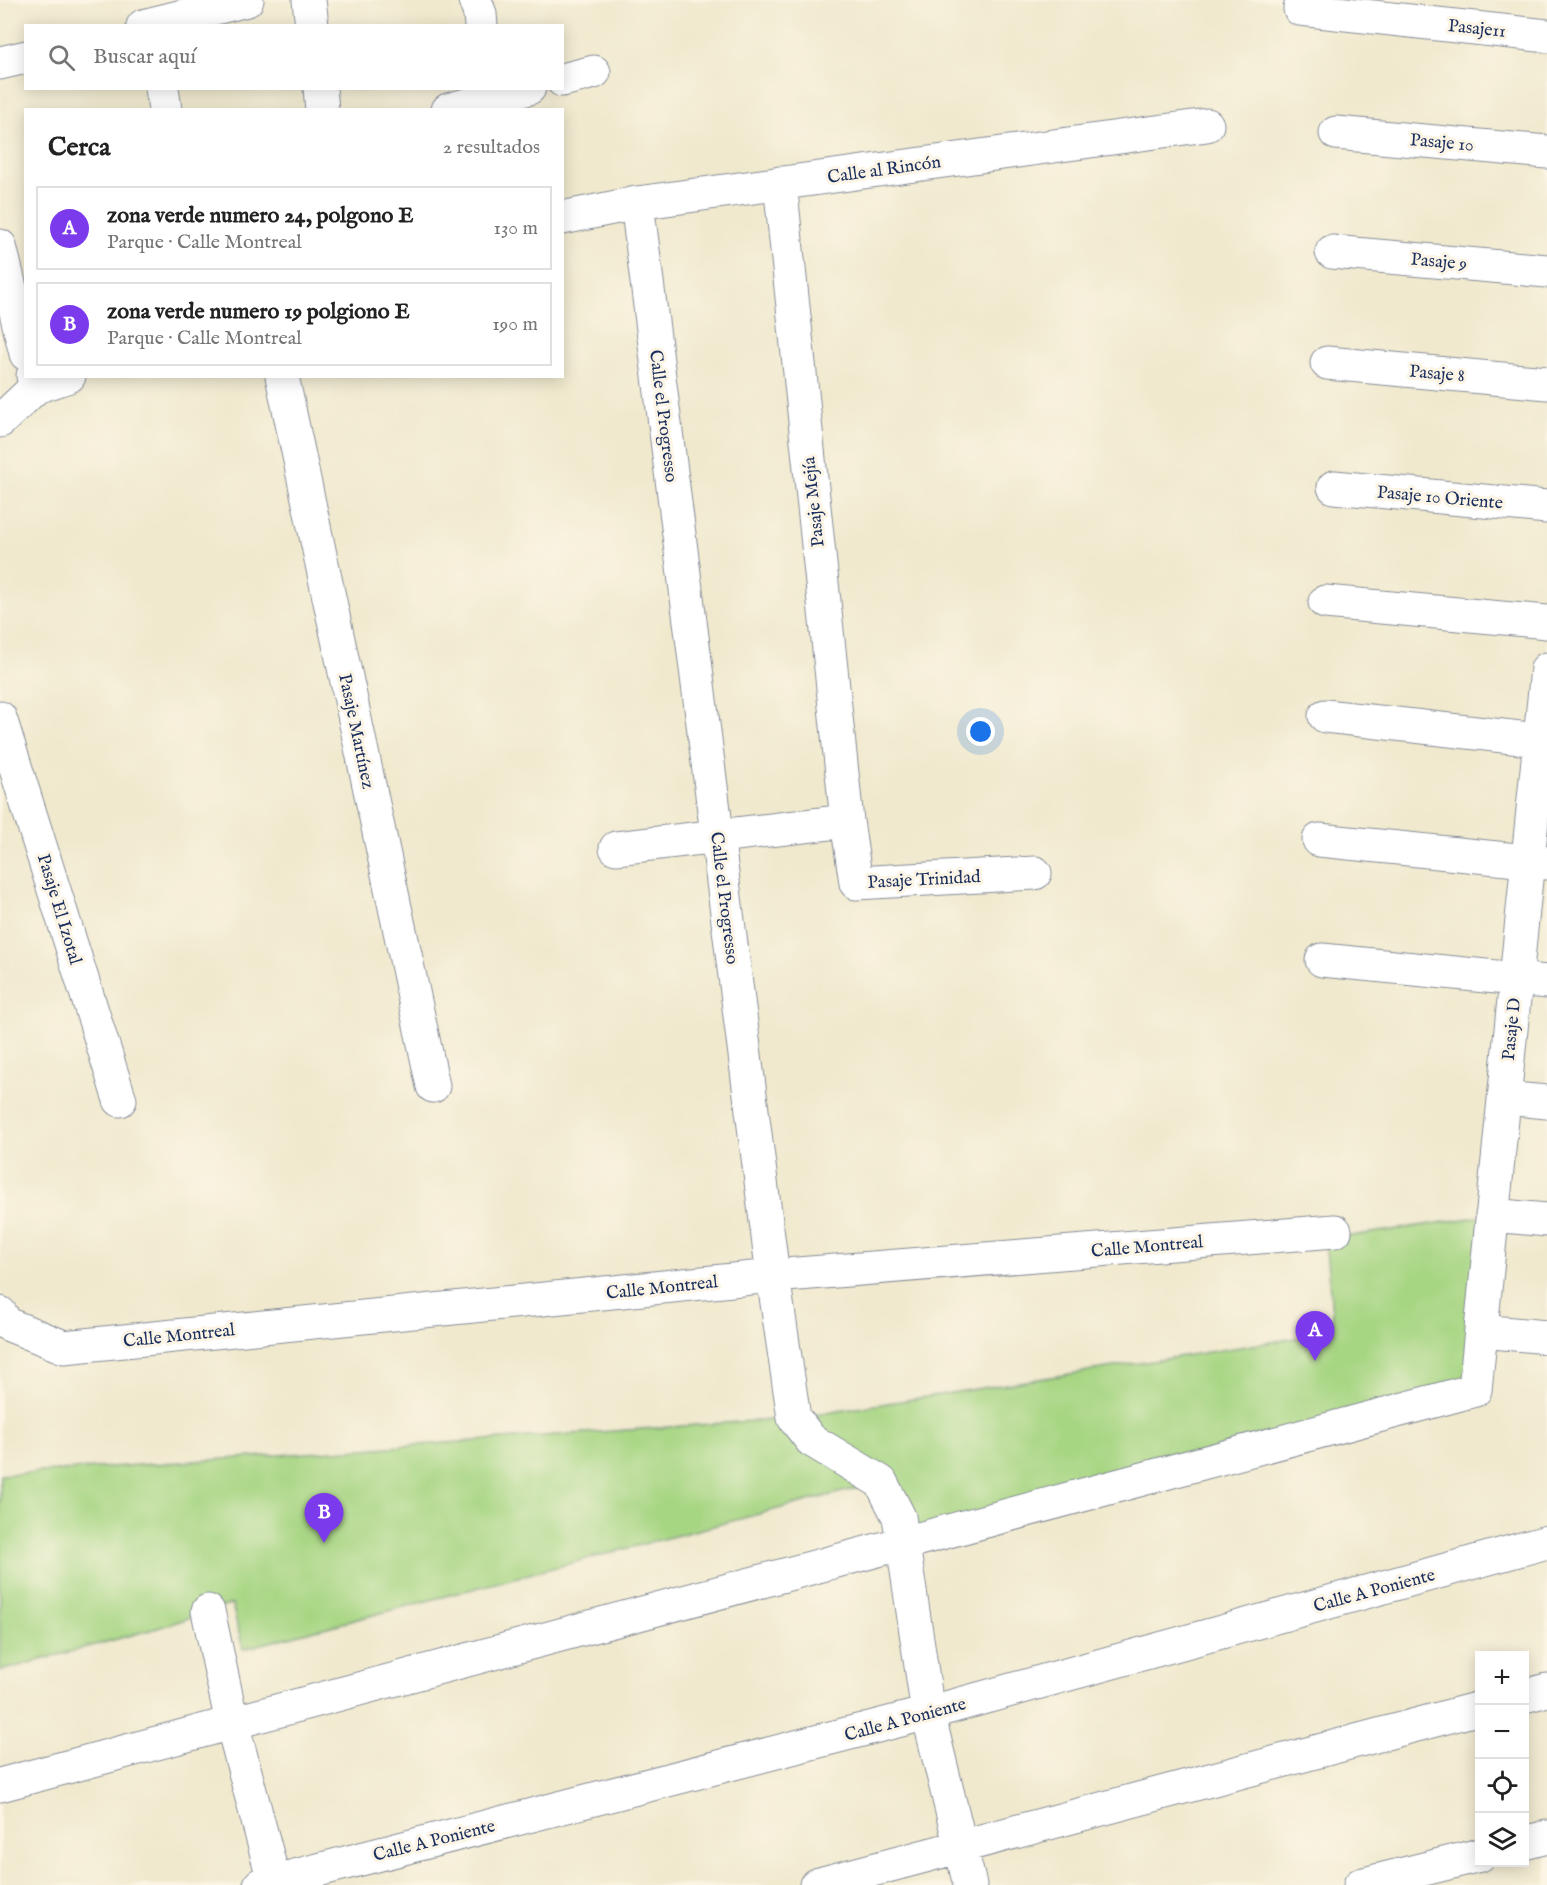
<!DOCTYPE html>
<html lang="es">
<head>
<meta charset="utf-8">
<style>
  body { margin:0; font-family:"IM FELL English",serif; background:#f2f2f2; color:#222 }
  .controls { position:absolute; right:18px; bottom:18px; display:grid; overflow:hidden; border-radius:0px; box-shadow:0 3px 15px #0003 }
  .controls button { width:54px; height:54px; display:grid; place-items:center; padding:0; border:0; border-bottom:2px solid #e0e0e0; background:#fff; color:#222; font:30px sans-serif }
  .you { position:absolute; left:981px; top:732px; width:21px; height:21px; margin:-15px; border:4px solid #fff; border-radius:50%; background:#1a73e8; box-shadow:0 0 0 9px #1a73e833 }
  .badge { display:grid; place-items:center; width:39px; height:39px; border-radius:50%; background:#7c3aed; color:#fff; font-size:20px; font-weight:700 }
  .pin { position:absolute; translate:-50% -50px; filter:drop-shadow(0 2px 3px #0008) }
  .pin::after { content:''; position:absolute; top:32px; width:21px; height:18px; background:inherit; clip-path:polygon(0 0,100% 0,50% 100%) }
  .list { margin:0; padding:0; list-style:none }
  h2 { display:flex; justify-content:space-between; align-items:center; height:78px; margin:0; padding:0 24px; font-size:26px }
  h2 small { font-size:20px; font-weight:400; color:#767676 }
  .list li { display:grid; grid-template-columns:39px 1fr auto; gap:18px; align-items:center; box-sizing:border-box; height:84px; margin:0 12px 12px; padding:0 12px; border:2px solid #e0e0e0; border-radius:0px }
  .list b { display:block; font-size:22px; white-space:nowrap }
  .list p { margin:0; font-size:20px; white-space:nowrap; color:#767676 }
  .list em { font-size:20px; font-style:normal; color:#767676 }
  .icon { flex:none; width:33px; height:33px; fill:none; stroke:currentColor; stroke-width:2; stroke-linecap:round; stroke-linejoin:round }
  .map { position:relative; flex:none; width:1547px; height:1885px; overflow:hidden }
  .search { position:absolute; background:#fff; box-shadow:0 3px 15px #0003; left:24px; top:24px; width:540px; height:66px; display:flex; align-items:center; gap:15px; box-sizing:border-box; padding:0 21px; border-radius:0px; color:#767676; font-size:22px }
  .panel { position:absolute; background:#fff; box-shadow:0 3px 15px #0003; left:24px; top:108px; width:540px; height:270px; border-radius:0px }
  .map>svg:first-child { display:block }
  .green { fill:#a7d683; stroke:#618270; stroke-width:1.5 }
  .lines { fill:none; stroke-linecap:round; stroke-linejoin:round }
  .street-casing { stroke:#868c96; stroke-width:35 }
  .street { stroke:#fff; stroke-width:33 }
  .labels { text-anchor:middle; stroke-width:6; stroke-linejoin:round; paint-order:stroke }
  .street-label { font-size:18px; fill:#1b2f5e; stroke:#fcf5e5 }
</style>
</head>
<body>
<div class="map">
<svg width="1547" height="1885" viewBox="0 0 1547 1885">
  <rect width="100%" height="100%" fill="#fcf5e5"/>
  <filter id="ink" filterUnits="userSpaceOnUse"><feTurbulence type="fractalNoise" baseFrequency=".0167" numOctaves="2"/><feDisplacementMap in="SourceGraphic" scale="12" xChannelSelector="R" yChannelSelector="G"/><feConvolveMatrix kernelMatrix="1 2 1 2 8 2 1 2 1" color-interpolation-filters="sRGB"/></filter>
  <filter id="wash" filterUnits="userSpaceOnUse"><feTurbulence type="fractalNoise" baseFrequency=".008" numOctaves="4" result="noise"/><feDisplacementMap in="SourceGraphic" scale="24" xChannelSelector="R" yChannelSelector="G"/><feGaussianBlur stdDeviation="1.35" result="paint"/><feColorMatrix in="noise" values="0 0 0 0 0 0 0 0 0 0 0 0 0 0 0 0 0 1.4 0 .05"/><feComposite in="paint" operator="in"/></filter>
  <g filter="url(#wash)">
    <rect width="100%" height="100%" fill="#f0e9ce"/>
    <path class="green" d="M1492,1215L1475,1390L903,1543L881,1482L243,1649L232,1604L161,1627L0,1671V1475L794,1418L1334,1332L1325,1240Z"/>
  </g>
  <g filter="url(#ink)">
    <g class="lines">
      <g class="street-casing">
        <path id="street" d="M309,0L312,26
          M475,0L480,14L481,26
          M1300,9L1547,36
          M143,26L247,0
          M0,63L26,57
          M562,80L594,72
          M162,88L165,110
          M320,88L322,110
          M448,110L529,88
          M1336,133L1547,152
          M780,183L847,821
          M637,203L773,1276L794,1418L811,1440L881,1482L899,1517L928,1713L970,1885
          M562,218L637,203L1207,125
          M0,246L26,354
          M1332,252L1547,271
          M1327,363L1547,383
          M282,376L433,1086
          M36,387L69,376
          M0,421L36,387L33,376
          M1334,487L1547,507
          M1325,602L1547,622
          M1325,716L1547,741
          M0,718L120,1100
          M1319,840L1547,863
          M616,848L847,821L856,883L1035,873
          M1322,960L1547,982
          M1504,1098L1547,1102
          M1492,1215L1547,1220
          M0,1313L7,1324L64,1347L773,1276L1335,1231
          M1481,1331L1547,1337
          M208,1611L232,1723L275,1885
          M1524,1696L1547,1690
          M0,1785L1475,1390L1547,669
          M1524,1843L1547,1837
          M260,1885L928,1713L1547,1542
          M816,1885L1480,1708
          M1360,1885L1480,1855"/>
      </g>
      <use href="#street" class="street"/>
    </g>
  </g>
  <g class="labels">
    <g class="street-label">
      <text transform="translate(1477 28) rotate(6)" y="6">Pasaje11</text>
      <text transform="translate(1442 142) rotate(5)" y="6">Pasaje 10</text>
      <text transform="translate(884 169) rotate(-8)" y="6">Calle al Rincón</text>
      <text transform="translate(1439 261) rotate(5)" y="6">Pasaje 9</text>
      <text transform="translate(1437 373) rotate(5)" y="6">Pasaje 8</text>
      <text transform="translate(664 416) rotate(83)" y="6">Calle el Progresso</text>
      <text transform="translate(1440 497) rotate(5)" y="6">Pasaje 10 Oriente</text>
      <text transform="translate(813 502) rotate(-96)" y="6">Pasaje Mejía</text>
      <text transform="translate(357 731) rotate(78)" y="6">Pasaje Martínez</text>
      <text transform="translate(924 879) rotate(-3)" y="6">Pasaje Trinidad</text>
      <text transform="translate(725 898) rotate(83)" y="6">Calle el Progresso</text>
      <text transform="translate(60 909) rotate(73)" y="6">Pasaje El Izotal</text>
      <text transform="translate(1511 1029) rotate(-84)" y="6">Pasaje D</text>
      <text transform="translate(1147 1246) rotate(-5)" y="6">Calle Montreal</text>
      <text transform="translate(662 1287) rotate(-6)" y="6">Calle Montreal</text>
      <text transform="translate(179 1335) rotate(-6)" y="6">Calle Montreal</text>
      <text transform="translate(1374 1590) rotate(-15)" y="6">Calle A Poniente</text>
      <text transform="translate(905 1719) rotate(-15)" y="6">Calle A Poniente</text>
      <text transform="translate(434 1840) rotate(-14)" y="6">Calle A Poniente</text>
    </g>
  </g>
</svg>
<div class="controls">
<button>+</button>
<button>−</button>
<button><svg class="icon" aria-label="locate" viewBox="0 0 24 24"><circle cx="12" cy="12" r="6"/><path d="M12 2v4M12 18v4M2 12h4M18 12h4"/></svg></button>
<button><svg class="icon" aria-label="layers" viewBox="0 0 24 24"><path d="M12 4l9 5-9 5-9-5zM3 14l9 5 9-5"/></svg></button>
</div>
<div class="you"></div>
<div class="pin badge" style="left:1315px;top:1361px">A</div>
<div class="pin badge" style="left:324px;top:1543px">B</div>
<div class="search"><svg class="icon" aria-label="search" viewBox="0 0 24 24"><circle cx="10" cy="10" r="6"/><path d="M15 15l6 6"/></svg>Buscar aquí</div>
<section class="panel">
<h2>Cerca<small>2 resultados</small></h2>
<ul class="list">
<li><span class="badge">A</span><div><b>zona verde numero 24, polgono E</b><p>Parque · Calle Montreal</p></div><em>130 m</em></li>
<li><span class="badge">B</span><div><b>zona verde numero 19 polgiono E</b><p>Parque · Calle Montreal</p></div><em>190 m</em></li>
</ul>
</section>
</div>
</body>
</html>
